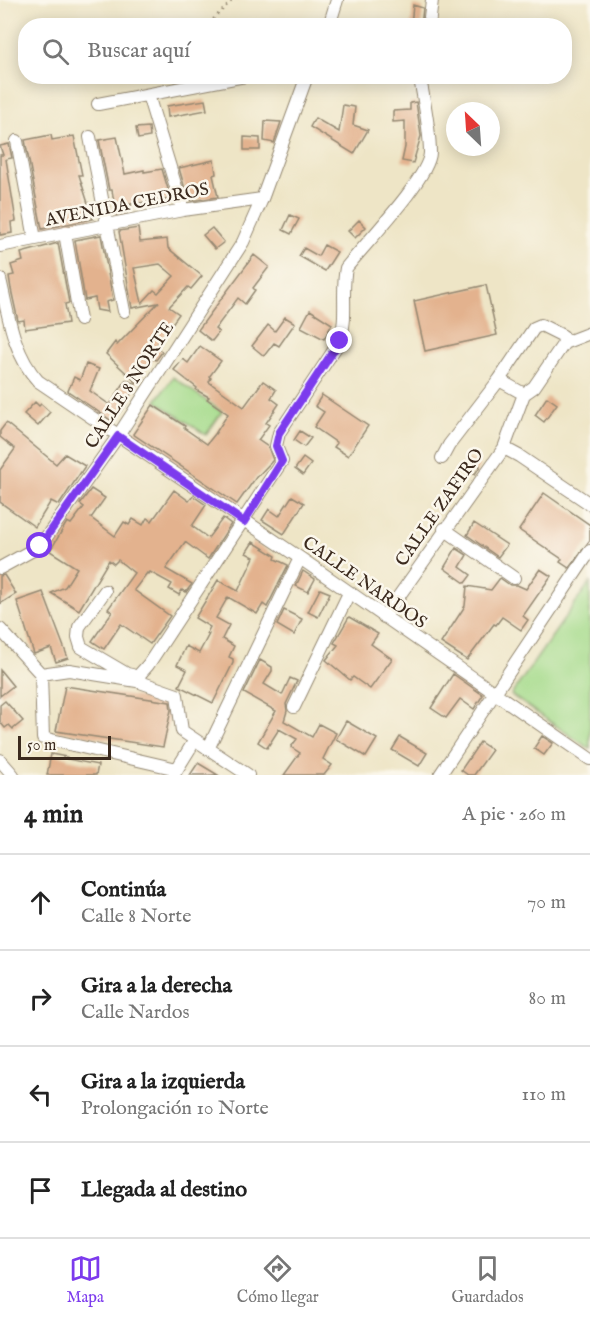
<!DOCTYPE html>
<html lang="es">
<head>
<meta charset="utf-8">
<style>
  body { margin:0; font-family:"IM FELL English",serif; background:#f2f2f2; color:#222 }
  .compass { position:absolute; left:446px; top:102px; width:54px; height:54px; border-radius:50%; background:#fff; box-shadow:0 3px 15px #0003; rotate:335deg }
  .scale { position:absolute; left:18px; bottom:15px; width:93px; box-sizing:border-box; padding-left:6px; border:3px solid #3b2a1e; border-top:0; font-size:16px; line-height:21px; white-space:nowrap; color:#3b2a1e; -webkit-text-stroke:4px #fbf7ec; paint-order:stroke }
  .stop { position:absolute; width:18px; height:18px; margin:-14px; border:4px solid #7c3aed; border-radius:50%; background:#fff }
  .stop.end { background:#7c3aed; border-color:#fff; box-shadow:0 2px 6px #0008 }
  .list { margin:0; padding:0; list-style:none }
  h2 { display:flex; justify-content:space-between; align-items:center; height:78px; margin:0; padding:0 24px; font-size:26px }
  h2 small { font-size:20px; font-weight:400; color:#767676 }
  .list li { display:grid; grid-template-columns:39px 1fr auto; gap:18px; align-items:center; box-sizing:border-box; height:96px; padding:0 24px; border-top:2px solid #e0e0e0 }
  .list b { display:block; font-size:22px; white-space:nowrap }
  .list p { margin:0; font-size:20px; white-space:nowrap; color:#767676 }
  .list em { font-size:20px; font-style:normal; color:#767676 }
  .icon { flex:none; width:33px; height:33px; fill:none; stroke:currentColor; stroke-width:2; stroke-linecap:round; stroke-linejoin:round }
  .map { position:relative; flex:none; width:590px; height:775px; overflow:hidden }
  .search { position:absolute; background:#fff; box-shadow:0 3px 15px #0003; left:18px; right:18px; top:18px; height:66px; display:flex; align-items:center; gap:15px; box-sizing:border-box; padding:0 21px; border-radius:24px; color:#767676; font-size:22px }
  .sheet { height:462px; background:#fff }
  nav { display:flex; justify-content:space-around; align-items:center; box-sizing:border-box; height:84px; border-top:2px solid #e0e0e0; background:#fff; font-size:16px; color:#767676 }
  nav a { display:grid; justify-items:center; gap:3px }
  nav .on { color:#7c3aed }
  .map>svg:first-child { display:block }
  .green { fill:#a6db8c; stroke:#708255; stroke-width:1.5 }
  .building { fill:#e3b28e; fill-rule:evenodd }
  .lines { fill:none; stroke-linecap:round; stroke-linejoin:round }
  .minor-casing { stroke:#948872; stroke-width:14 }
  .path { stroke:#948872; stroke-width:2; stroke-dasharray:1.5 4.5; stroke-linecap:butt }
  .minor { stroke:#fff; stroke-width:12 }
  .route { stroke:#7c3aed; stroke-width:8 }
  .labels { text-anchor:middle; stroke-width:5; stroke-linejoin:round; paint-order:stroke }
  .street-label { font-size:18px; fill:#3b2a1e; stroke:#fbf7ec }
</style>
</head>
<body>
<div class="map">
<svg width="590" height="775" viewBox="0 0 590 775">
  <rect width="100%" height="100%" fill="#fbf7ec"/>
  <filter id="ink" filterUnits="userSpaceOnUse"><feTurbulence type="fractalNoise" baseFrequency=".0167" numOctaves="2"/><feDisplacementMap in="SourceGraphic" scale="12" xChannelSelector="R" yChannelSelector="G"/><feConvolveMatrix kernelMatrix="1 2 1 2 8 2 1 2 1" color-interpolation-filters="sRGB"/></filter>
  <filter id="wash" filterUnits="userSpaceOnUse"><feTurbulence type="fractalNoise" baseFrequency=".008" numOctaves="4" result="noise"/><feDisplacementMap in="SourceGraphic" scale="24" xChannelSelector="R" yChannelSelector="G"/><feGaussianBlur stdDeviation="1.35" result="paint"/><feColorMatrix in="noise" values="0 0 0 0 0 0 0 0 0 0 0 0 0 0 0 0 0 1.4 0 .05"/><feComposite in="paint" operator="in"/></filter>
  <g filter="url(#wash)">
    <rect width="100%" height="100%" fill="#eee5c6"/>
    <path class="green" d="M173,377L222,412L206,435L156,401Z
      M590,582V749L511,695Z"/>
    <g id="blocks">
      <path class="building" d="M413,5L423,8L421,26H411Z
        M205,100L207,110L168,117L167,106Z
        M416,102L421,136L413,163L402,161L405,147V121L393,122V111L410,110V103Z
        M343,105L355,107L353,125L368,130L354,154L310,127L315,118L339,132Z
        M265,121L281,122L274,143L264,141Z
        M149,127L150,137L138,139L136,128Z
        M51,135L52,140L74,136L82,175H79L93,219L42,229L25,140Z
        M117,137L125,174L144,170V172L162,169L171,199L130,204L131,205L126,206L127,213L116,215L112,190H109L99,140Z
        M244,137L260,138V150H244Z
        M9,144L12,158L6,159L16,221L11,222L12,233L0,235V155H3L0,146Z
        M214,160L216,174L213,175L218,197L191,201L190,195L187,196L179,168Z
        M290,215L299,219L291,234L283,230Z
        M359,220L366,227L355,238L348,231Z
        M138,228L140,242L167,239L168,248L202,276L191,289L188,287L169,307L179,314L156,346L162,352L156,360L153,358L137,383L106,354L115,342L117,345L158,303L132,308L119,231ZM160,264L174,276L158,293L154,290L142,303L134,268Z
        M212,228L224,242L215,249L203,235Z
        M101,235L113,300L106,302L108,312L97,310L95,298L85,300L75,240Z
        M58,243L69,303L65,304L68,323L25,329L24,320L18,321L11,289L9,276L14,275L11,265L23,261L21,253Z
        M324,245L337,252L325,271L299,256L304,248L318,256Z
        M254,255L269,267L253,288L255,290L245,304L238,298L215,329L219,332L212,341L198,330Z
        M486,285L497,335L425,351L414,301Z
        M310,310L332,324L324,339L301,327Z
        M285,317L295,323L279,346L274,343L264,356L252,346L268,325L275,331Z
        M200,346L221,361L209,377L211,378L209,382L244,407L263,381L276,390L271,398L279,404L266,423L269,425L258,440L268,447L273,460L258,476H257L237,504L133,434L153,405L185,426L184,428L207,444L215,434L228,414L207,399L209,397L196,390L197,388L174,370L183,359L188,363Z
        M86,364L99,369L90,391L110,405L126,380L136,384L125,406L112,421L68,391L74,377L80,380Z
        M322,395L368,426L348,456L334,447L337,443L314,427L324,412L315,406Z
        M547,397L557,404L544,422L535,415Z
        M35,402L39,406L41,404L50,412L38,426L24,414Z
        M6,423L56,464L65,454L85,466L59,505L51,501L35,527L0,502V470L15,449L0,437V431Z
        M300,431L311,438L304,447L294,440Z
        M303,458L311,464L303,475L295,469Z
        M469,459L480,466L475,474L465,468Z
        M91,489L105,498L91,518L115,536L124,522L129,525L133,519L143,525L147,518L152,521L174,490L189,501L193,496L206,505L192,526L208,538L223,518L231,524L208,559L185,542L166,569L192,584L186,592L182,590L179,595L169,589L172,584L150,572L148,574L147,573L134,590L170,616L150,644L121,624L104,649L92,641L112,612L108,609L134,573L118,560L114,564L109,560L79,610L51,593L65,587L77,568L50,551L67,522L71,524L84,507L80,504Z
        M544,493L590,525V540L569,568L560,562L562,559L519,530Z
        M292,496L304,503L284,534L262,520L269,509L279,516Z
        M474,523L507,545L498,557L467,535Z
        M253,542L276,556L275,559L288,565L267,607L263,604L257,614L228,597L216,618L229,625L222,639L234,646L229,657L233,659V663L213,703L179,686L187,670L177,665L186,646L199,653L209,634L207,633L210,627L195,618L218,580L238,591L254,557L246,553Z
        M456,548L467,555L460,567L471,575L465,583L444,568Z
        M540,569L551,576L523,616L528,620L521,630L502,617L496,625L494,624L467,660L441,643L465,606L467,586L491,590L500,578L510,585H517L526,589Z
        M303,571L315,579L308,592L296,586Z
        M4,575L16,594L0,604V576Z
        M320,589L330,593L318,617L308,612Z
        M43,592L68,658L56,662L51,648L34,654L17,601Z
        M284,610L302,619L294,635L277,625Z
        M349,617L378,634L371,644L392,659L370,689L353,677L350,680L326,660L338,645L334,643Z
        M260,660L272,667V671L264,684L282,695L290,678L297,681L286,704L287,711L284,721L312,737L319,724L336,733L323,759L332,765L324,775H284L300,753L291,747L297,739L279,729L267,748L258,742L276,711L244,693Z
        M0,670L13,686L0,696Z
        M453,674L483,695L474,709L460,699L446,718L431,708Z
        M65,686L170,702L171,710L163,747L56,731Z
        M5,701L23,721L13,729L9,725L5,728L0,722V705Z
        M346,721L377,739L366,757L336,739Z
        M542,736L553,743L544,755L534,748Z
        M400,737L427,753L419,766L392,750Z
        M480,742L492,750L474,775H468L461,770Z
        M51,754L67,757V759L98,765L96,775H47Z
        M198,763L218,775H190Z"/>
    </g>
  </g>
  <g filter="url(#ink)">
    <use href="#blocks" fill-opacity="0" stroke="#948872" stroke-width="1.5"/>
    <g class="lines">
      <g class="minor-casing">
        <path id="minor" d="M329,26L337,0
          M429,26L432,0
          M148,95L183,210
          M98,104L245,76
          M90,137L124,311
          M17,141L35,239
          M65,233L80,320
          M0,246L183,210L262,199
          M0,279C8,313 13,354 38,381L300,558L590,759
          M564,343L590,333
          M504,448L519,456L590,504
          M442,458L449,445L499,380
          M444,529L514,578
          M0,568L40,546L118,436L243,242L262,199L307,76
          M105,591L79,627L78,637L81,647L127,674L132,675
          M384,617L504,448L524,394L534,387L564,343L563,336L541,325L534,328L499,380L524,394
          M0,629L41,674
          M41,674L69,670L137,681L177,695L182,731L248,775
          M41,674L43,738L177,769
          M137,681L139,675L148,665L282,461L276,446L279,433L340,341C348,317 341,292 346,268C364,245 429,178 430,153C430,131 425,106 421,84V76
          M294,707L349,593
          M208,749L300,558
          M0,760L13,775
          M174,774L195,740
          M440,775L590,551"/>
      </g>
      <path class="path" d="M213,19L233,0"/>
      <use href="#minor" class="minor"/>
    </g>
  </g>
  <g class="lines" filter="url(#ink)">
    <path class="route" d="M40,546L118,436L244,522L282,461L276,446L279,433L340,341"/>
  </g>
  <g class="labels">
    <g class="street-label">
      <text transform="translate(127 204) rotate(-11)" y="6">AVENIDA CEDROS</text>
      <text transform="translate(129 385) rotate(-57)" y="6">CALLE 8 NORTE</text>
      <text transform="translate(439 507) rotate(-55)" y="6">CALLE ZAFIRO</text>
      <text transform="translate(365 582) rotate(35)" y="6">CALLE NARDOS</text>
    </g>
  </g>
</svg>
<svg class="compass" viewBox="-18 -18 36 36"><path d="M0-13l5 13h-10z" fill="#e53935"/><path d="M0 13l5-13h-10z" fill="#767676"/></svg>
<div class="scale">50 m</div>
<div class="stop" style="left:40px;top:546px"></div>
<div class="stop end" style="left:340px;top:341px"></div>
<div class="search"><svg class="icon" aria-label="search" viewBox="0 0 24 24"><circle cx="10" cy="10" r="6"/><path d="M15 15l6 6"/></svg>Buscar aquí</div>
</div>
<section class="sheet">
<h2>4 min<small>A pie · 260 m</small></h2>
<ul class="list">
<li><svg class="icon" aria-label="ahead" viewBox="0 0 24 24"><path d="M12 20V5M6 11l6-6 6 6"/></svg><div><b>Continúa</b><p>Calle 8 Norte</p></div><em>70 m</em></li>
<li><svg class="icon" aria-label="right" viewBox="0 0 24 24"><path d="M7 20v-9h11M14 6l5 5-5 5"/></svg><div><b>Gira a la derecha</b><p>Calle Nardos</p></div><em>80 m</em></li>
<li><svg class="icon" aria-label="left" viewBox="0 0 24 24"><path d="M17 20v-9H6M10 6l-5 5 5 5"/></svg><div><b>Gira a la izquierda</b><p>Prolongación 10 Norte</p></div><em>110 m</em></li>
<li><svg class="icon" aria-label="arrive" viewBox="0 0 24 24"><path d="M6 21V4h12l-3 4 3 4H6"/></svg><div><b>Llegada al destino</b></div></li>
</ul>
</section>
<nav>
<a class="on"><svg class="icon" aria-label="map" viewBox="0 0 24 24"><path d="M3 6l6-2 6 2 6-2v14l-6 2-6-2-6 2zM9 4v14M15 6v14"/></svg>Mapa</a>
<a><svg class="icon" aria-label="directions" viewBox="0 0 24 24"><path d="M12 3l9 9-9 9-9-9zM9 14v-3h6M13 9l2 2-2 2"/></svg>Cómo llegar</a>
<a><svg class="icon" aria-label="saved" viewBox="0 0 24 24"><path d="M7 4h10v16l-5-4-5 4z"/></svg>Guardados</a>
</nav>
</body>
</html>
